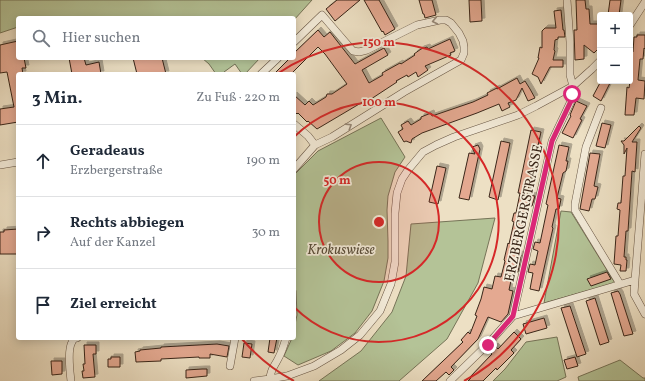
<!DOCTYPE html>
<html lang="de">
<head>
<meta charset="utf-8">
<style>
  body { margin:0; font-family:Vollkorn,serif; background:#f2f2f3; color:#1f2937 }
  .controls { position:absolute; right:12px; top:12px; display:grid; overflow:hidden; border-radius:4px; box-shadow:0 2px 10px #0003 }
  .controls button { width:36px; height:36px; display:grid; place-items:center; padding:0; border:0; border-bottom:1px solid #e0e1e3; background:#fff; color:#1f2937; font:20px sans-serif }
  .stop { position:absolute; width:12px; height:12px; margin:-9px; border:3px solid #db2777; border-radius:50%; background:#fff }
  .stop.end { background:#db2777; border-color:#fff; box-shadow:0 1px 4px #0008 }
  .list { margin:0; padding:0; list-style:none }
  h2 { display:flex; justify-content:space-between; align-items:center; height:52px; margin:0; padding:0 16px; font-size:17px }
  h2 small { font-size:13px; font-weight:400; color:#747a83 }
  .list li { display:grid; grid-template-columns:26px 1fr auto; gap:12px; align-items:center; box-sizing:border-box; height:72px; padding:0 16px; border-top:1px solid #e0e1e3 }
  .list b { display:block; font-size:15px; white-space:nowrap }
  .list p { margin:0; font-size:13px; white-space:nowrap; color:#747a83 }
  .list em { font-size:13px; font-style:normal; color:#747a83 }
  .icon { flex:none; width:22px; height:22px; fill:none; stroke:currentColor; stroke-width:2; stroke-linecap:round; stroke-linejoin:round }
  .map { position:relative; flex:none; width:645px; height:381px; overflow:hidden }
  .search { position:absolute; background:#fff; box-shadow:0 2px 10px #0003; left:16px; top:16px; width:280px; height:44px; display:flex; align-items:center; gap:10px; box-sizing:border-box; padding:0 14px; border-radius:4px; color:#747a83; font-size:15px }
  .panel { position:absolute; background:#fff; box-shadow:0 2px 10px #0003; left:16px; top:72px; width:280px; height:268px; border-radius:4px }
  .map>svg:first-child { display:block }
  .green { fill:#b4c397; stroke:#767458 }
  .building { fill:#e4a991; stroke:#392518; filter:url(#shadow) }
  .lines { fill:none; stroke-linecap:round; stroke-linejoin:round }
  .street-casing { stroke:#665443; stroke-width:8 }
  .street { stroke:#f3ebd9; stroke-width:7 }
  .oneway { stroke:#968878 }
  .route { stroke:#db2777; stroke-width:5 }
  .ring { fill:none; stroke:#d62828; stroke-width:2 }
  .labels { text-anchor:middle; stroke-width:3.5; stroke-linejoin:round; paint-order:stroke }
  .street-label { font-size:14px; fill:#392518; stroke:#f3ebd9 }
  .park-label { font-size:14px; font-style:italic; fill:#584c38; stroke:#f3ebd9 }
  .centre { fill:#d62828; stroke:#f3ebd9; stroke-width:2 }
  .ring-label { font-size:12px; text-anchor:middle; font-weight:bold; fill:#d62828; stroke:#f3ebd9; stroke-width:3.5; stroke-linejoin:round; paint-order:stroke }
</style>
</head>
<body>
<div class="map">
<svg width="645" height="381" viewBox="0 0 645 381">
  <defs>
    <filter id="shadow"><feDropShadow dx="3" dy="-3" stdDeviation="0" flood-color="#0004"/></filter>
  </defs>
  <rect width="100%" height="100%" fill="#ede0c4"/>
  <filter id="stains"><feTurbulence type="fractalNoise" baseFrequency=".005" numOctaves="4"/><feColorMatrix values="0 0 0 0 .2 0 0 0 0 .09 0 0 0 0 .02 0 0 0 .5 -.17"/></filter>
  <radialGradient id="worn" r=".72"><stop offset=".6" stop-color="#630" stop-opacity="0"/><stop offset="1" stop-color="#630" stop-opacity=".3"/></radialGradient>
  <path class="green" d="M0,0H312L294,20V18H87L84,17L18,18V27L0,33Z
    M202,58H260L245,74H242L235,64L224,72V74H216L209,64Z
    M381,118L405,157L395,172L388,196L387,210L388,241V258L384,281L372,311L355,333L331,351L298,365L284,356L292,338H294V329L297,315L296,291L294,286V175L318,151Z
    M561,211L571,212L615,283L544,303Z
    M495,218L478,283L447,339L399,381H319L361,351L392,312L406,276L411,224Z
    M557,337L566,377L557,381H493L505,369L526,342Z
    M620,360L643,378H645V381H579L578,377Z"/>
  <path class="building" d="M337,0H360L335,21L326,9Z
    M364,0H379L395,29L385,35L383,31L382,32Z
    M419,0H432L436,15L425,18L424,14H423Z
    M469,0H481L482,21L470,22Z
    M576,0H585L586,9H589L590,24H600V47L594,53L584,45V59L575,60L574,30H577Z
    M610,0H621L619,15H608Z
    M561,10L563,30H564L565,37H558V39L555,40L554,50L555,51L553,60H563V67H550L541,84L538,77L532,74L539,58H538L540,47L542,48V31L545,28H556L554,11Z
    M318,30L324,37L330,32L355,64L384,48L388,55L362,70L369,83L383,75L382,73L400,63L401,64L415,55L414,54L421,49L427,47L428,49L450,39L455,51L450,53L451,55L425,66L428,70L418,77L416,72L408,77L407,75L396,81L397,82L368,101H367L366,100L317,129L308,121L307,122L298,113L297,114L294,111V95L305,105L309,101L313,105L326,97L327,94H332L347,84L325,54L318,47L291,74H274L290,58H294V53Z
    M637,35H645V49L644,48L643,59H640L638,80L645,81L644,99L636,98L634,115H625L627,87L629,88L630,81L632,52H633L634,37H637Z
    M18,41V58H24L26,68H22L23,74H18V122L0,125V109L14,107L7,72L0,73V45Z
    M69,58H84L86,65L99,62L101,74H72Z
    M133,58H162L166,74H137Z
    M517,78L520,84L525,81L530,89L535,98L528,101L522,88L516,100L508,103L510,107L502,111L499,104L477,113L422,133L412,139L411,143L406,141L404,142L398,132L403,129L401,125L408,121L411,125L421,119V117L431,113L432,116L473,102L488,95L487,93L497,88V89Z
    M601,81H611L601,101L593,96Z
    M576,101L587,106L580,119L582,120L573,138L562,133L571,116L570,115Z
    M602,123L611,125L605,148L596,146Z
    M639,126L641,128L632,142H637L635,172L632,171L628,231H626L624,257H626V260H627L626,271H620L621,265L614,264L616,236H618L620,210L617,209L618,203H621L623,176H625L627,148L624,154V145L621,141H624Z
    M531,130L541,132L527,195L535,196L532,206L527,205L521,236L517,253L521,255L518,272L513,271L509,290L513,291L508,314L501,322L488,317L478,339L451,367L454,370L449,375L446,372L436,381H422L463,342L461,340L468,332L470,334L477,316L475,315L481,299L484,287L492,289L495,276L501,277L505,261L504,260L508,243L509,244L514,222L512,221L514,213H516L520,193H518Z
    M501,141L510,143L498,200L489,197Z
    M478,145L480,149L469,200L459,198L469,153L475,154L472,147Z
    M559,145L569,147L566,161H568L566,171L563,173L557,198L561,199L559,209H556L552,227L553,228L539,291L530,289L533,273L528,272L530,264L535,265L538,251L533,249L535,242L540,243L548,205L546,204Z
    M590,153L600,154L594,186L598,187L595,199H592L589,211L580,209Z
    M437,166L446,168L438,204L429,202Z
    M18,229V254H0V232H4V230Z
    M607,272L611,279L591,286L587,279Z
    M618,291L620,294L633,334L624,336L611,293Z
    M595,298L609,342L600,345L586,301Z
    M570,306L586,354L577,357L561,308Z
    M544,318L547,328L526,334L523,324Z
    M514,332L521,339L511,350L514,353L497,370L496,368L483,381H468L471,378L470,377L492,354L490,352L495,346L498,349Z
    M270,338H277L274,353L268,352Z
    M244,343L252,344L250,358L242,357Z
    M217,344L229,346L227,357L210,354V358H199V357L161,359V361L136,362L135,352L140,351V350L161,348V347Z
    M84,345H96V354H93L95,377L83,378L82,371H84L83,364H85Z
    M111,357H120V367H108V359H111Z
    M575,357L578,366L567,369L564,360Z
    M51,361H62V374L52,375Z
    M202,369H207V376L186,378V370Z"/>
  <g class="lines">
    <g class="street-casing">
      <path id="street" d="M630,25L645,2
        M294,42L322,15L353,51L359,52L367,50L417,25L440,20H446L451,23L459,33L463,41L464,47V53L461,60L452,65L404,92L332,137L315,145L294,169
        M261,74L278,58
        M601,108L586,147L575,204V210L620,284
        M294,124L308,136L315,145
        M645,154L635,280L634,294L645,314
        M0,165L18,162
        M513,316L552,141L571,101L573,86L570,75V42L567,0
        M230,366L235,338
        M270,379C270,370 274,367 278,359C282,352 284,345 286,338
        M71,381C70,372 67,350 72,342C73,339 74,339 77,338
        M254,381L270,379L287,376L314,366L341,350L360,335L380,311L391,284L395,262V213L397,193L402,179L408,170L423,152L436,145L454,137L518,115L536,106L573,86L592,69L600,61
        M450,381L487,345L513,316L635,280"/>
    </g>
    <use href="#street" class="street"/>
  </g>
  <defs><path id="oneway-chevron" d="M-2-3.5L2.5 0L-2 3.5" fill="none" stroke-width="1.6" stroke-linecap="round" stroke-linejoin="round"/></defs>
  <g class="oneway">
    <use href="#oneway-chevron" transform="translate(435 21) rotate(169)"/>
    <use href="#oneway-chevron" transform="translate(349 126) rotate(-32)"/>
  </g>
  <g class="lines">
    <path class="route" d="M488,345L513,316L552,141L571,101L572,94"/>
  </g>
  <circle cx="379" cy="222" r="60" fill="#d62828" fill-opacity=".12"/>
  <g class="ring">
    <circle cx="379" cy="222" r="60"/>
    <path d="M294 137A120 120 0 1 1 294 307"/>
    <path d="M294 381A180 180 0 0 1 242 339M277 74A180 180 0 1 1 464 381"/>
  </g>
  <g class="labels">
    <g class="street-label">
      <text transform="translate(523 213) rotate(-78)" y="5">ERZBERGERSTRASSE</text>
    </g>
    <g class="park-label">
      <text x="341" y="254">Krokuswiese</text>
    </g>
  </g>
  <circle cx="379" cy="222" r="6" class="centre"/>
  <g class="ring-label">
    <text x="379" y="46">150 m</text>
    <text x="379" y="106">100 m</text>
    <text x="337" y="184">50 m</text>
  </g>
  <rect width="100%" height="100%" filter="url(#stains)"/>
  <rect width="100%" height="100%" fill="url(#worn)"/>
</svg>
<div class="controls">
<button>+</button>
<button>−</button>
</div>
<div class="stop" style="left:572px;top:94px"></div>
<div class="stop end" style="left:488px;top:345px"></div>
<div class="search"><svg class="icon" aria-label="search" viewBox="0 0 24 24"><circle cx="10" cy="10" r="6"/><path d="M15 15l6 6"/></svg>Hier suchen</div>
<section class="panel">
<h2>3 Min.<small>Zu Fuß · 220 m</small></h2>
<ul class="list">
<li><svg class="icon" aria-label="ahead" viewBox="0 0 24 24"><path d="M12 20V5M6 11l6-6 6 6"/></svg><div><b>Geradeaus</b><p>Erzbergerstraße</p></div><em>190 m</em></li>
<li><svg class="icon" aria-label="right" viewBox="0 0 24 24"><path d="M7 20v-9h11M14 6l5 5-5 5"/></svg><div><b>Rechts abbiegen</b><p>Auf der Kanzel</p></div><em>30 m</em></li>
<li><svg class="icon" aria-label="arrive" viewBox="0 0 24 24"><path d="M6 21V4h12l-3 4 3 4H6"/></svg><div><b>Ziel erreicht</b></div></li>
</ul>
</section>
</div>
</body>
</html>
